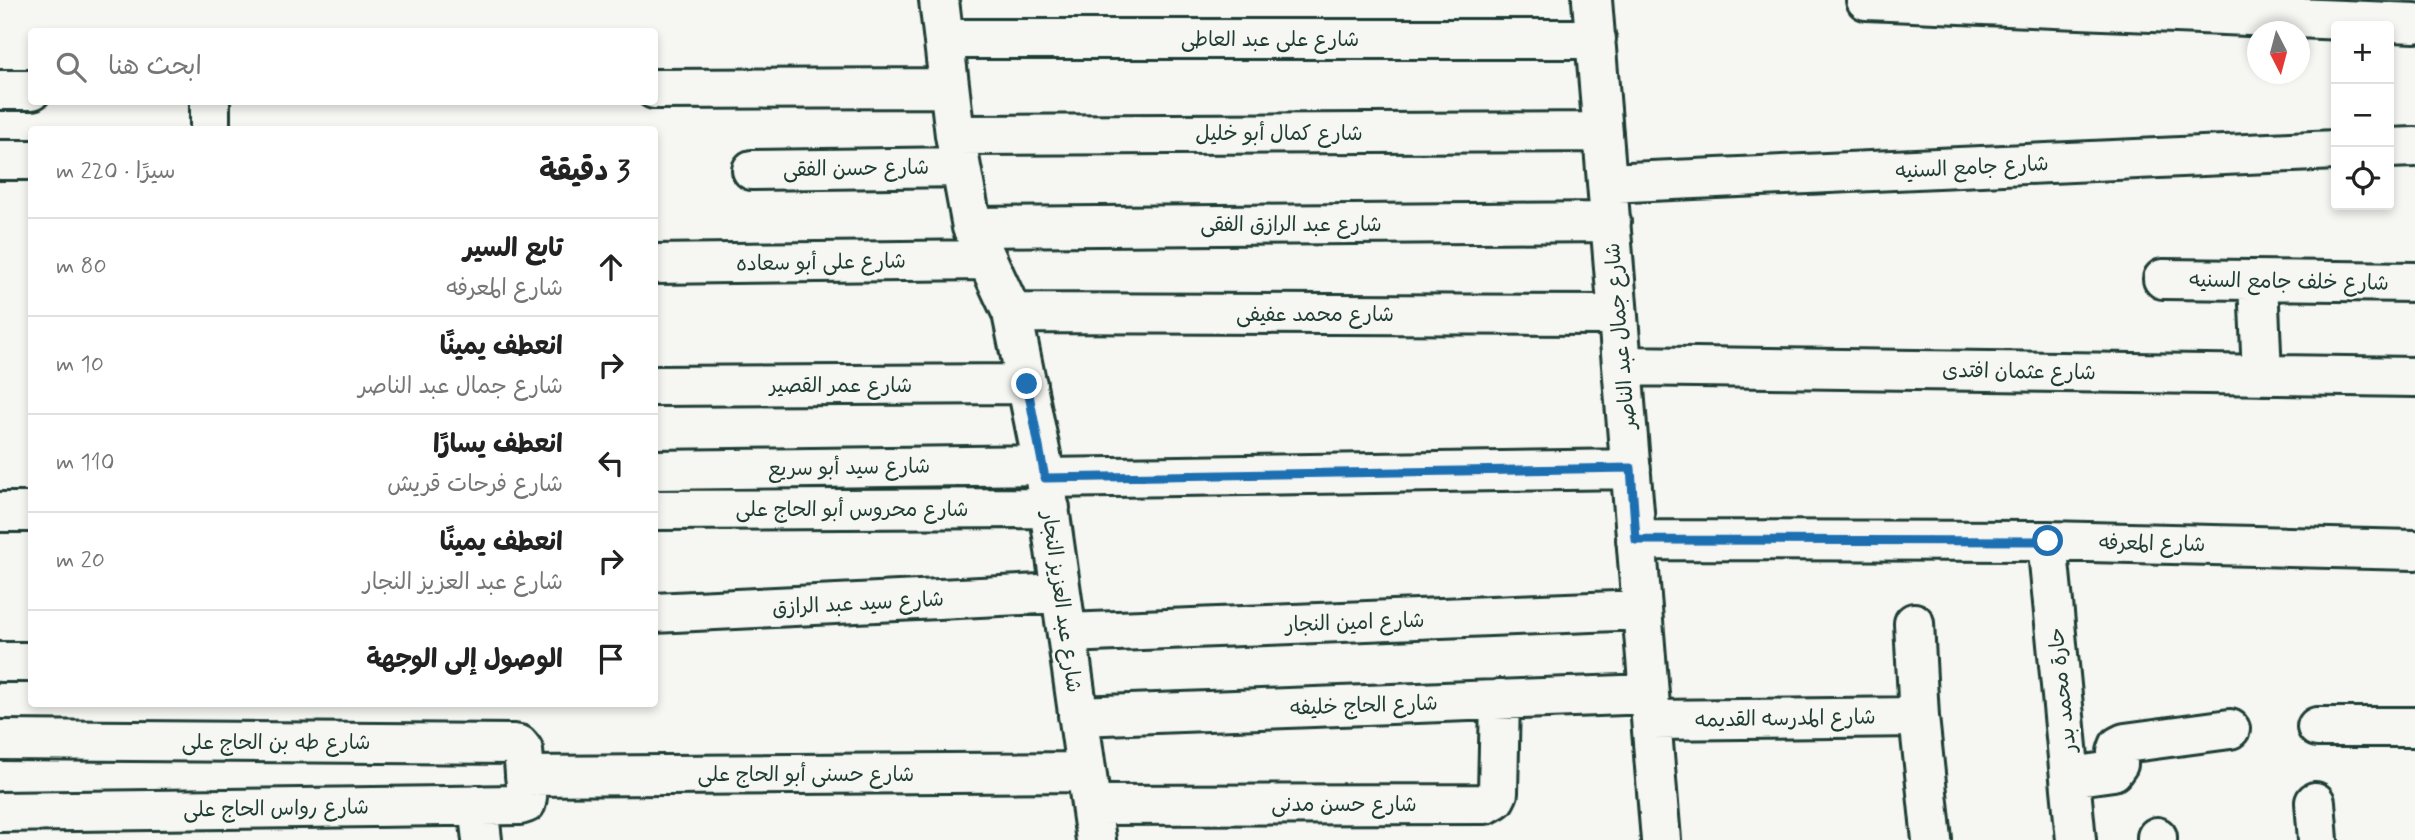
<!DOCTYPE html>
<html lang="ar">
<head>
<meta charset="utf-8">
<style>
  body { margin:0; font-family:Mynerve,"Playpen Sans Arabic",sans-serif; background:#f2f2f2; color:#222; direction:rtl }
  .controls { position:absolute; right:21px; top:21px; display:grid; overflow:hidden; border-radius:7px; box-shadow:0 4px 10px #0003 }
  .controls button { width:63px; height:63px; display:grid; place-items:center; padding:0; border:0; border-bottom:2px solid #e0e0e0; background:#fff; color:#222; font:35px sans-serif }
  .compass { position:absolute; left:2247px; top:21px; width:63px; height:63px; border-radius:50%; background:#fff; box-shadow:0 4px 10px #0003; rotate:174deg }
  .stop { position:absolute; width:21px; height:21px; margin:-16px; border:5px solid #1f6fb2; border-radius:50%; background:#fff }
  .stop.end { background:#1f6fb2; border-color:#fff; box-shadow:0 2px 7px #0008 }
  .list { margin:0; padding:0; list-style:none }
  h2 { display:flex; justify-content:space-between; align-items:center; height:91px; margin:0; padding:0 28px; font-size:30px }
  h2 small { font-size:23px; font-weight:400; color:#767676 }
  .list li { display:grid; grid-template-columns:46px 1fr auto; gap:21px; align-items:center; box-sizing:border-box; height:98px; padding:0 28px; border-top:2px solid #e0e0e0 }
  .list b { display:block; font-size:26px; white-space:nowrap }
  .list p { margin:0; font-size:23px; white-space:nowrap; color:#767676 }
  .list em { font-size:23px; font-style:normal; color:#767676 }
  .icon { flex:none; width:38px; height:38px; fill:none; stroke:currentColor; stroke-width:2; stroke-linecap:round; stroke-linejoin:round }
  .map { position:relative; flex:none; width:2415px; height:840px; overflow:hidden; direction:ltr }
  .search { position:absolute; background:#fff; box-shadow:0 4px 10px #0003; left:28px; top:28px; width:630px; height:77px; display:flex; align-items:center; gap:18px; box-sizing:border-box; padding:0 24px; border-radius:7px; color:#767676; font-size:26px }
  .panel { position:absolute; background:#fff; box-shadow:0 4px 10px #0003; left:28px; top:126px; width:630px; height:581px; border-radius:7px; direction:rtl }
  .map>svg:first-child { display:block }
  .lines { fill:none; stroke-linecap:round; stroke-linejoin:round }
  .minor-casing { stroke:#1f3d34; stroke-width:44 }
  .minor { stroke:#f6f6f2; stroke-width:38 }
  .route { stroke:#1f6fb2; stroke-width:9 }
  .labels { text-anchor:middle; stroke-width:5; stroke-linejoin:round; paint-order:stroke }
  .street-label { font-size:21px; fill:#1f3d34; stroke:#f6f6f2 }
</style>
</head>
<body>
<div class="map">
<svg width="2415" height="840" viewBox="0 0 2415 840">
  <rect width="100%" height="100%" fill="#f6f6f2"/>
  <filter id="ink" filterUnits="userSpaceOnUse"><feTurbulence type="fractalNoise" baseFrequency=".0143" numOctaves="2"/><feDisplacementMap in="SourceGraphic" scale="14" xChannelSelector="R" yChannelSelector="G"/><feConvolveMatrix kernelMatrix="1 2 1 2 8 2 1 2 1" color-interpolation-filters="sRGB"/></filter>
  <g filter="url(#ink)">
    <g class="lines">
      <g class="minor-casing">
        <path id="minor" d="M939,0L955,135L972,227L1012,313L1043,465L1096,840
          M1592,0L1661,840
          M1866,0L2415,23
          M944,39H1596
          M654,89L949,88
          M0,90H32
          M210,130V102
          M955,135L1603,132
          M2389,148L2415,147
          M0,160H32
          M752,170L961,167
          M1607,183L2336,150
          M972,227L1611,222
          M654,264L987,260
          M2163,279L2415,282
          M2258,281L2262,375
          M1012,313L1618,315
          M1622,366L2415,377
          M654,386L1027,384
          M654,470L1043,465
          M1045,478L1631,469
          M654,510L1050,508
          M0,512H32
          M1636,540L2047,541L2415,550
          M2047,541L2076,840
          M654,613L1061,593
          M1914,623L1919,717L1932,840
          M1067,633L1642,610
          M0,662H32
          M1078,716L1649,694
          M1652,720L1919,717
          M2317,727H2415
          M0,740L513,744L519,745L523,750L527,797L526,803L520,805L0,812
          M525,776L1086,772
          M2070,777L2113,771L2118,764L2117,752L2119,746L2125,743L2230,729
          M2315,802L2318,840
          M478,805L482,840
          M1091,805L1486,804L1495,799L1498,793L1500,699
          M2157,837V840"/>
      </g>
      <use href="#minor" class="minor"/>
    </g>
  </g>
  <g class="lines" filter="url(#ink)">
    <path class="route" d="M1027,384L1045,478L1631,468L1636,540L2048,541"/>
  </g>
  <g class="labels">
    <g class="street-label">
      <text x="1270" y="46">شارع على عبد العاطى</text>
      <text x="1279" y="140">شارع كمال أبو خليل</text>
      <text transform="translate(1972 167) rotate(-3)" y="7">شارع جامع السنيه</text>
      <text transform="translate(856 168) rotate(-1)" y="7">شارع حسن الفقى</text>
      <text x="1291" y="231">شارع عبد الرازق الفقى</text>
      <text transform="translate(821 262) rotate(-1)" y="7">شارع على أبو سعاده</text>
      <text transform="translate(2289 281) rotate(1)" y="7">شارع خلف جامع السنيه</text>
      <text x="1315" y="321">شارع محمد عفيفى</text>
      <text transform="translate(1620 336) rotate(-95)" y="7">شارع جمال عبد الناصر</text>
      <text transform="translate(2019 371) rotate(1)" y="7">شارع عثمان افتدى</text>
      <text x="841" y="392">شارع عمر القصير</text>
      <text transform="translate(849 467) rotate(-1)" y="7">شارع سيد أبو سريع</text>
      <text x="852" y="516">شارع محروس أبو الحاج على</text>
      <text transform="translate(2152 543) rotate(1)" y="7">شارع المعرفه</text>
      <text transform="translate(1062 602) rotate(82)" y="7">شارع عبد العزيز النجار</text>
      <text transform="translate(858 603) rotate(-3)" y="7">شارع سيد عبد الرازق</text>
      <text transform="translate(1355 622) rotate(-2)" y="7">شارع امين النجار</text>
      <text transform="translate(2062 690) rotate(-96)" y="7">حارة محمد بدر</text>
      <text transform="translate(1364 705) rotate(-2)" y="7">شارع الحاج خليفه</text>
      <text transform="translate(1785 718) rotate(-1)" y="7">شارع المدرسه القديمه</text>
      <text x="276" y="749">شارع طه بن الحاج على</text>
      <text x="806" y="781">شارع حسنى أبو الحاج على</text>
      <text x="1344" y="811">شارع حسن مدنى</text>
      <text transform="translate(276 808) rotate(-1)" y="7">شارع رواس الحاج على</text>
    </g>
  </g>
</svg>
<div class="controls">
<button>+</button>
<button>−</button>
<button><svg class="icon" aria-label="locate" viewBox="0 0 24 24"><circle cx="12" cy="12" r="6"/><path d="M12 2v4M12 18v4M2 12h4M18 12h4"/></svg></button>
</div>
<svg class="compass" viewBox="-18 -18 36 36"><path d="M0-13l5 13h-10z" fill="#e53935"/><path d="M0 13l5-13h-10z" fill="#767676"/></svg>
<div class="stop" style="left:2048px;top:541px"></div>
<div class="stop end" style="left:1027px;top:384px"></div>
<div class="search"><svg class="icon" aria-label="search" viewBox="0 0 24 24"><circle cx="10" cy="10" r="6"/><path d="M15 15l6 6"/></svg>ابحث هنا</div>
<section class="panel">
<h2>3 دقيقة<small>سيرًا · 220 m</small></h2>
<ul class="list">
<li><svg class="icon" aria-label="ahead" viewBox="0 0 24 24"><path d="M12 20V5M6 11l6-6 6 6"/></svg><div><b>تابع السير</b><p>شارع المعرفه</p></div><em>80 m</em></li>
<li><svg class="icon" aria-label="right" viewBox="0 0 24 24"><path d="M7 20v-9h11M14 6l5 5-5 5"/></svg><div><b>انعطف يمينًا</b><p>شارع جمال عبد الناصر</p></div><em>10 m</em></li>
<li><svg class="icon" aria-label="left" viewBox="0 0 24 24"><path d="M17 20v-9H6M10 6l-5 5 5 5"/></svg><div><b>انعطف يسارًا</b><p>شارع فرحات قريش</p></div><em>110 m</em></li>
<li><svg class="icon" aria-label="right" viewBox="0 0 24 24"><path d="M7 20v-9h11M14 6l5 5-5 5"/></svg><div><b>انعطف يمينًا</b><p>شارع عبد العزيز النجار</p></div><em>20 m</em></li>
<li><svg class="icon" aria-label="arrive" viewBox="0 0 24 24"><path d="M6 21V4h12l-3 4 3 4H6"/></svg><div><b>الوصول إلى الوجهة</b></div></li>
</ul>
</section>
</div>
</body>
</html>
